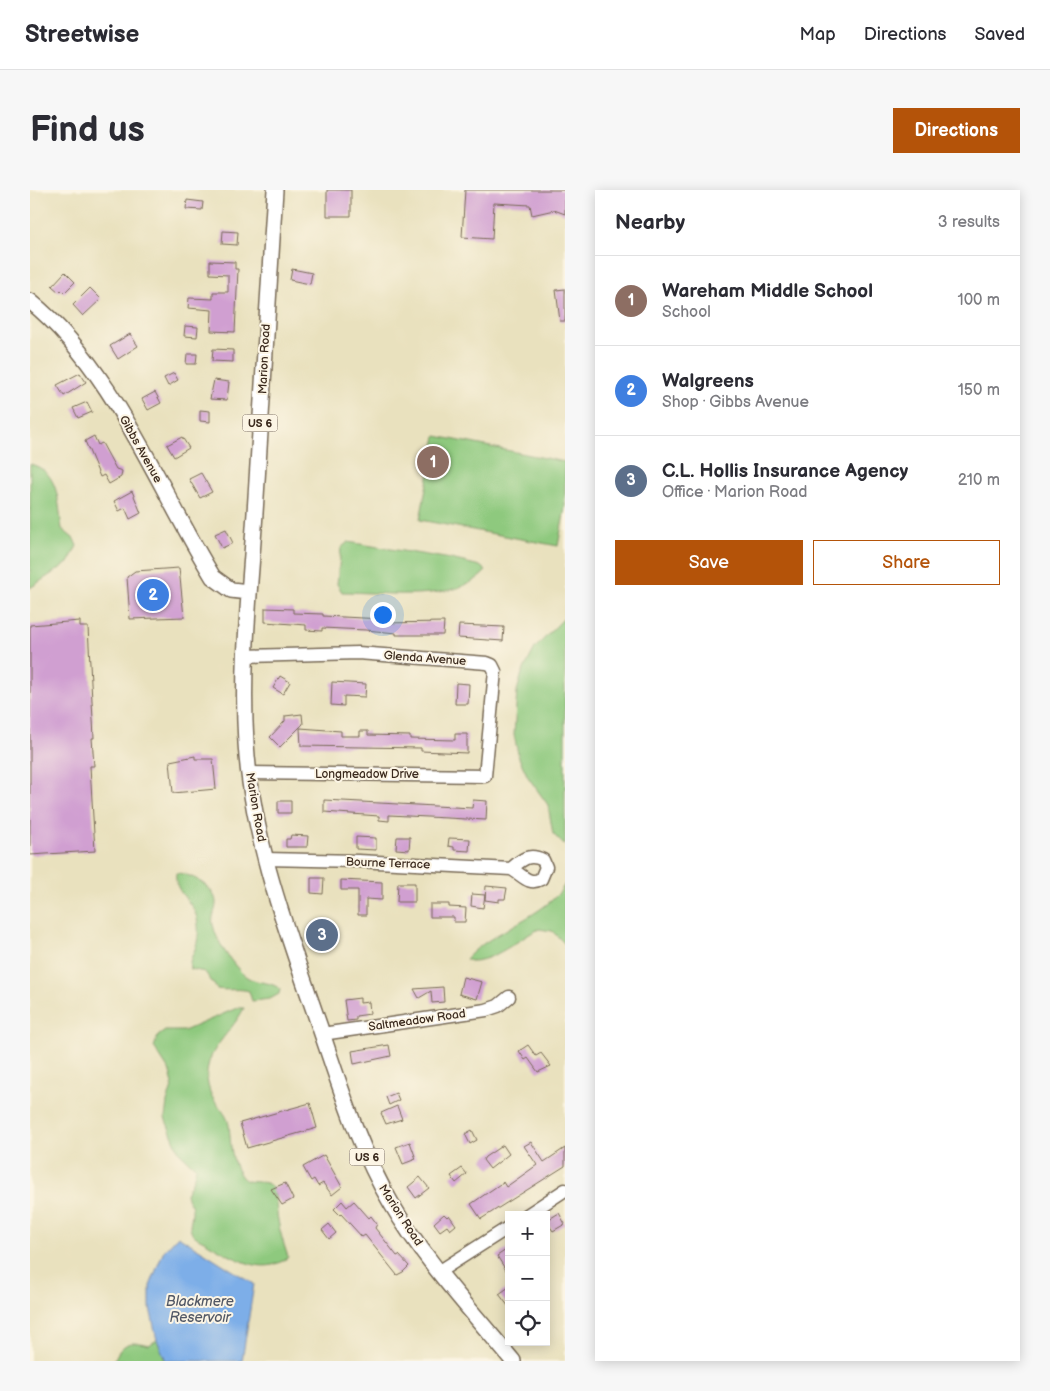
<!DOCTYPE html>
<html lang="en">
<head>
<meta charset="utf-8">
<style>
  body { margin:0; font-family:"Balsamiq Sans",sans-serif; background:#f7f7f7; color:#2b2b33 }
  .controls { position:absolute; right:15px; bottom:15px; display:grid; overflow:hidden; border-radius:0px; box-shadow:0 2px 12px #0003 }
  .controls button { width:45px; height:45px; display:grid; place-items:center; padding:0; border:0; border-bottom:1px solid #e1e1e2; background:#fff; color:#2b2b33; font:25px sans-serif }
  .you { position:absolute; left:352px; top:424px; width:18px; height:18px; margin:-12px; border:4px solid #fff; border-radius:50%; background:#1a73e8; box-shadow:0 0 0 8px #1a73e833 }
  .badge { display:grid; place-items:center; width:32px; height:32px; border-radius:50%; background:#b45309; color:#fff; font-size:16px; font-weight:700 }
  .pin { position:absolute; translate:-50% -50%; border:2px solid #fff; box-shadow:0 1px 5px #0006 }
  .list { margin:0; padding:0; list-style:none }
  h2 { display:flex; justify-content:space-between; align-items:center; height:65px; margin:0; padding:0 20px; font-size:21px }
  h2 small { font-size:16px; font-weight:400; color:#7c7c81 }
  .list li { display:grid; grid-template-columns:32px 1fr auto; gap:15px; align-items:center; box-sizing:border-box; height:90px; padding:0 20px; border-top:1px solid #e1e1e2 }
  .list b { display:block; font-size:19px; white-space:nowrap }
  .list p { margin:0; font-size:16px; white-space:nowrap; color:#7c7c81 }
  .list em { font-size:16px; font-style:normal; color:#7c7c81 }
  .actions { display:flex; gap:10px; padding:15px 20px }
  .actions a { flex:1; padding:11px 0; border:1px solid #b45309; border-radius:0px; text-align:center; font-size:18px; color:#b45309 }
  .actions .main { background:#b45309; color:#fff }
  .icon { flex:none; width:28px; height:28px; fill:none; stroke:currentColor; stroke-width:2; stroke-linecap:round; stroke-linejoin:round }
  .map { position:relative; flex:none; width:535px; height:1171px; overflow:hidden; border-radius:0px }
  header { display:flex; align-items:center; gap:30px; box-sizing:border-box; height:70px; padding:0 25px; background:#fff; border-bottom:1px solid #e1e1e2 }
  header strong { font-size:24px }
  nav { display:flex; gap:28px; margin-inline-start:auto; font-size:18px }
  .intro { display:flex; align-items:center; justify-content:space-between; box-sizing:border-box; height:120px; padding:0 30px }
  h1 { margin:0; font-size:35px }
  .button { padding:12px 22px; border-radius:0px; background:#b45309; color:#fff; font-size:18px; font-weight:700 }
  main { display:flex; gap:30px; padding:0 30px }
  aside { flex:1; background:#fff; border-radius:0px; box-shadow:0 2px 12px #0003 }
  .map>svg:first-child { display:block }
  .green { fill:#8ec97e; stroke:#647a4e }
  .water { fill:#7daee8; stroke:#5c6c83 }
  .building { fill:#d09fd1 }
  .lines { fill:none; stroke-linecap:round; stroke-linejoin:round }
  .minor-casing { stroke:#786a56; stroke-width:15 }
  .major-casing { stroke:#786a56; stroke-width:18 }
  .minor { stroke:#fff; stroke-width:12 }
  .major { stroke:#fff; stroke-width:15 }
  .labels { text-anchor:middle; stroke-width:4; stroke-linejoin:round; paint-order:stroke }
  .shield { fill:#fcf5e5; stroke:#75675a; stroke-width:1 }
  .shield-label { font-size:11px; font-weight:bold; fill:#3b2a1e }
  .street-label { font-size:12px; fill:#3b2a1e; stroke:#fcf5e5 }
  .water-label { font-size:14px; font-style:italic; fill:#525865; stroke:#fcf5e5 }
</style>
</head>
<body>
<header>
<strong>Streetwise</strong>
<nav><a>Map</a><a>Directions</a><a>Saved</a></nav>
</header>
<div class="intro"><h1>Find us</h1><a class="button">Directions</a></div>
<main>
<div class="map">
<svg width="535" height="1171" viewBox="0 0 535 1171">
  <rect width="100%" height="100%" fill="#fcf5e5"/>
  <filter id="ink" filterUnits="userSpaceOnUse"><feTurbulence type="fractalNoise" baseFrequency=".02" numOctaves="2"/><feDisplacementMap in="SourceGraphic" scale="10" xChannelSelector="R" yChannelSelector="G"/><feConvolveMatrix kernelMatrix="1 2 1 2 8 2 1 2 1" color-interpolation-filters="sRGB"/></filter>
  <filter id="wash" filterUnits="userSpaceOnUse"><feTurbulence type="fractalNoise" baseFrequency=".0096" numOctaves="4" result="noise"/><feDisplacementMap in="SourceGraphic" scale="20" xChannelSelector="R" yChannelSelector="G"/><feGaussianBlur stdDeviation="1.12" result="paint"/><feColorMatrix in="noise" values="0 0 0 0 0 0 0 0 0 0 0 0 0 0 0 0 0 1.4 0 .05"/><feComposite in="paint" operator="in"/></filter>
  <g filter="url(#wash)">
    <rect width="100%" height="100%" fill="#e9e1be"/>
    <path class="green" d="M406,246L535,272V318L528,356L390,330Z
      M0,274C30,281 28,314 32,339L44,349L47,356L38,373L0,398Z
      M318,352L421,369L450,376L456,381C426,414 353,402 312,402L307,394L311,358Z
      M535,427V656L523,644L518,615L498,587L489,568L484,545L487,501L492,483L505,458Z
      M146,683C161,683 186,698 186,713C186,721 181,727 183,735C187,752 199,769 210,781C223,796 238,789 250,799L249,804L240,809L222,811L219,801C209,798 198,801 187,799L175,782L160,779C158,771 164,764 166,756C169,747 169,734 166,725C160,708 144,703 146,683Z
      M535,694V754L522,741L509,739C488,749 464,772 440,771L436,769C460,741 519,725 535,694Z
      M207,818H214C199,848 167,864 180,902C184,914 197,922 199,935C201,952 200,971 211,986C219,998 237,985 243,1000C247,1010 246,1020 248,1030C250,1043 254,1055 258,1067C234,1088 202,1067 179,1054C175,1051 166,1048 163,1044C157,1037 162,1030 162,1022C163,1014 157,1011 156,1004L163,990L166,978L149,962L135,928L137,912L143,894L140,882L124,857L128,846L135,841H154Z
      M127,1150L136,1171H84C91,1153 101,1150 119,1155Z"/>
    <path class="water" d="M148,1046L224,1094L212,1171H136L127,1150L120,1118V1096L133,1062Z"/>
    <g id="blocks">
      <path class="building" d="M297,0H321V26H297Z
        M435,0H535V24L524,20L502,25L500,15L464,13L462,49L432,47Z
        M157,10L173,12L172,20L156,19Z
        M193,41L208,42L207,55L192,54Z
        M180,71L205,72V79H208L205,142L181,141L182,120L158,118L159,108L183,109V102H198V85L180,84Z
        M262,79L282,83L280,94L260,90Z
        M35,82L45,92L34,103L31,100L29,102L22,96Z
        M60,98L71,109L53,126L43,115Z
        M535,99V131H530L526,100Z
        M155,136L168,137L167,147L154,146Z
        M100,144L108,156L88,169L80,156Z
        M183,159L203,160V172L182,171Z
        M157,164H167L166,174H156Z
        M50,183L56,192L34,206L27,195Z
        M144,183L148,190L138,196L134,188Z
        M184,190L199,192L197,210L180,209Z
        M125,202L131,213L118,220L112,209Z
        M57,212L62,222L48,228L43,218Z
        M170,220L180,221V232L170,231Z
        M64,246L68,255L72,253L86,279L92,281L91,287L79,294L74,285L70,287L55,251Z
        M152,247L159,258L144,267L137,255Z
        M171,283L182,302L170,308L159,289Z
        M102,301L111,323L100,329L95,318L89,321L84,311Z
        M196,339L203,353L192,358L185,344Z
        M149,378L154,427L100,429L97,387L105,381Z
        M235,418L263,419V423L293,424V426L353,429V433L414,432L413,445H366V443L336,440L292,438V441L276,440V435L235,432Z
        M50,431V437H58L64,548H62L64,576H60L65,661L0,665V435Z
        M429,435L474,437L473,451L428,448Z
        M250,486L260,492L253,504L243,498Z
        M302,492L336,494L335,507L314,506V516L301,515Z
        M426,493L439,494L438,514H425Z
        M272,524L273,534L250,557L240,547L255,531V526Z
        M270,538L311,541V546H330V541H338V545L380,546V549L425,550V544H437V563L391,561V558L271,556Z
        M165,566V569H183L186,599L143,603L140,571Z
        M294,610L442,618L443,610L457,611L456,630L359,625V631L349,630V626L294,622Z
        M248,611H261V623H248Z
        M261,645L278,646L277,657H256V649H260Z
        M326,647L346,648V660L326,659Z
        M367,647H380L379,660L366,659Z
        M419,648L440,649L439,661L424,660V657L418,656Z
        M281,688H294L293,704L281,703Z
        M311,690L352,692V710L336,709V725H328V700H311Z
        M368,693H385V712H367Z
        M456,696L477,698L475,709H469V712L455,710Z
        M442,704L455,705L453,718L441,716Z
        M400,714H419V717L436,718L435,732H424V727H400Z
        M296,735L299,751L289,752L286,737Z
        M433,787L452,792L447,809L429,804Z
        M413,797L414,812L402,813L401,801L389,808L384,799Z
        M330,808V813L339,812L340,824L326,826V830L317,831L314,810Z
        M359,855L361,866L324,874L322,861Z
        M498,855L506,866L511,863L521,876L508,882L498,868L495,870L489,861Z
        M366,903L369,910L359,915L356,907Z
        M280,913L287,938L217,958L210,933Z
        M367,916L372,929L356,934L351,923Z
        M442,940L447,950L440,954L435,944Z
        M380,952L386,969L373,974L366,957Z
        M501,952L514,972L535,958V976L451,1029L441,1014L473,992L476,997L507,975L494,956Z
        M473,955L479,964L460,979L453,970L455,967Z
        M294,965L312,997L302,1005L293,993L288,996L284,989L281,991L273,977Z
        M432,978L437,984L426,993L421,986Z
        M390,987L399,998L386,1008L378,997Z
        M255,993L263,1009L252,1015L241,999Z
        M312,1011L317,1017L324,1011L339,1028L341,1026L347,1034L345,1038L367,1066L369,1065L379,1076L373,1082L367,1085L335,1045L332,1047L311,1024L310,1025L304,1019Z
        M529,1023L535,1034L523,1041L516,1031Z
        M414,1024L417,1027L419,1025L426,1035L420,1040L417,1036L410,1041L404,1033Z
        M299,1034L306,1043L299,1049L292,1040Z
        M479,1058V1085L467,1066Z
        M479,1097V1117L469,1104Z"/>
    </g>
  </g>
  <g filter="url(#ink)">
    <use href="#blocks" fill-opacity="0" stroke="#786a56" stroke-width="1"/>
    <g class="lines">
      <g class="minor-casing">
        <path id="minor" d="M214,466L328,463L457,473L462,475L465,481L455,586L219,583
          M235,669L328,671L481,679C492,684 498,696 511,689L516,677L513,670C499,663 492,669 481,679
          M292,844L456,820L468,816L479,807
          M497,1025L535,1000
          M410,1081L479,1037"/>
      </g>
      <g class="major-casing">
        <path id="major" d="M245,0C238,108 232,215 225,323C220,400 211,476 216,553C222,649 256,739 287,829C309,892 327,955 361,1013C394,1070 441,1120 483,1171
          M0,111C84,179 127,296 183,387L201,400L218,402"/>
      </g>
      <use href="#minor" class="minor"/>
      <use href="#major" class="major"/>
    </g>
  </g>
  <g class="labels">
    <g class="shield">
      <rect x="212.5" y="224.5" width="35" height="17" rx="4"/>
      <rect x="319.5" y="958.5" width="35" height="17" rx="4"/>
    </g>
    <g class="shield-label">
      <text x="230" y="237">US 6</text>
      <text x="337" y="971">US 6</text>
    </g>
    <g class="street-label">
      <text transform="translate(234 169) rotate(-87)" y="4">Marion Road</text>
      <text transform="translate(111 259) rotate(61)" y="4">Gibbs Avenue</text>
      <text transform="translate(395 468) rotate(4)" y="4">Glenda Avenue</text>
      <text x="337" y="588">Longmeadow Drive</text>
      <text transform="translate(226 617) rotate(80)" y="4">Marion Road</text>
      <text transform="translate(358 673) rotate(2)" y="4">Bourne Terrace</text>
      <text transform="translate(387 830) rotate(-8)" y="4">Saltmeadow Road</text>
      <text transform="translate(371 1025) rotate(57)" y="4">Marion Road</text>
    </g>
    <g class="water-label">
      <text x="170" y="1116">Blackmere<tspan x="170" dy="16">Reservoir</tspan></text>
    </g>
  </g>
</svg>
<div class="controls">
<button>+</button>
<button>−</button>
<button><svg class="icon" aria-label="locate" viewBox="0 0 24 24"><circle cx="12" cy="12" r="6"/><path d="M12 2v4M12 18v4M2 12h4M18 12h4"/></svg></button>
</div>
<div class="you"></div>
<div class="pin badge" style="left:403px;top:272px;background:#8d6e63">1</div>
<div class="pin badge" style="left:123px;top:405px;background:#3f7fe0">2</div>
<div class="pin badge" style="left:292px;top:745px;background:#5c6f8a">3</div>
</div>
<aside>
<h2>Nearby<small>3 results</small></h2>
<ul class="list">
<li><span class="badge" style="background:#8d6e63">1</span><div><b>Wareham Middle School</b><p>School</p></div><em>100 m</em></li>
<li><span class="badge" style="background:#3f7fe0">2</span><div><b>Walgreens</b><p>Shop · Gibbs Avenue</p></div><em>150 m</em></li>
<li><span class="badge" style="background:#5c6f8a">3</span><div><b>C.L. Hollis Insurance Agency</b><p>Office · Marion Road</p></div><em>210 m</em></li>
</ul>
<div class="actions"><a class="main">Save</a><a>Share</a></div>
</aside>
</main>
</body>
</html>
